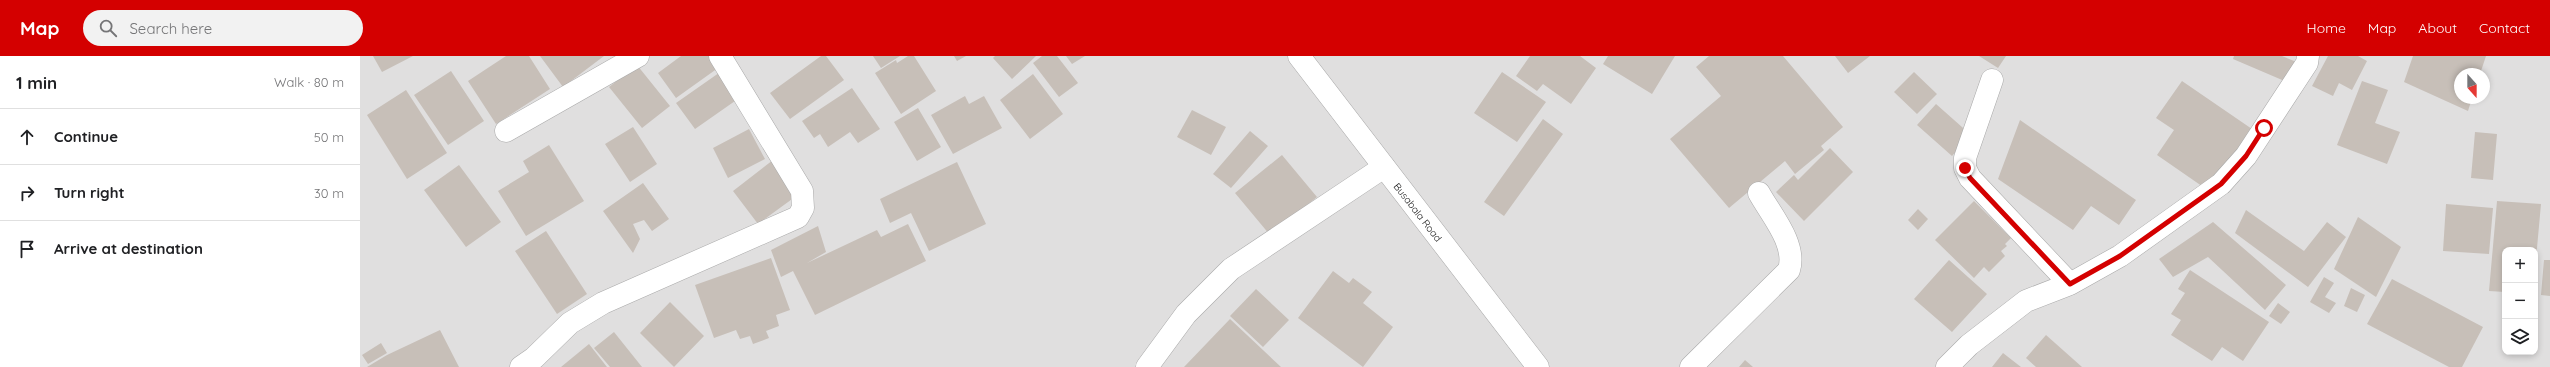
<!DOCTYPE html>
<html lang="en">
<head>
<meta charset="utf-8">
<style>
  body { margin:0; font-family:Quicksand,sans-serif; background:#f2f2f2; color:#202124 }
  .controls { position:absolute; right:12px; bottom:12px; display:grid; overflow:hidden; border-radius:8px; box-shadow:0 2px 6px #0003 }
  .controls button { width:36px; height:36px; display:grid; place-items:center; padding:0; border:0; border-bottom:1px solid #e0e0e0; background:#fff; color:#202124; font:20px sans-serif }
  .compass { position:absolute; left:2094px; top:12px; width:36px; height:36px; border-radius:50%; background:#fff; box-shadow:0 2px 6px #0003; rotate:159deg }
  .stop { position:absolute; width:12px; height:12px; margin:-9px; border:3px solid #d40000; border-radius:50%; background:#fff }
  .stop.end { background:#d40000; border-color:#fff; box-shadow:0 1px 4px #0008 }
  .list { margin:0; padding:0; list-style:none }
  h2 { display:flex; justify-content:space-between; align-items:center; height:52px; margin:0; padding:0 16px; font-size:17px }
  h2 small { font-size:13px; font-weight:400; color:#757577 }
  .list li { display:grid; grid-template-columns:26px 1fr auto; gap:12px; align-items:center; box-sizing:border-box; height:56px; padding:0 16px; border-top:1px solid #e0e0e0 }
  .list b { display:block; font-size:15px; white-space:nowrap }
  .list em { font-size:13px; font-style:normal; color:#757577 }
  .icon { flex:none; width:22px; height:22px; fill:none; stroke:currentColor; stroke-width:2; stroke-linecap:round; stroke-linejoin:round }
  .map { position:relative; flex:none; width:2190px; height:311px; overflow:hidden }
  header { display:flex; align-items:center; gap:24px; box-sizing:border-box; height:56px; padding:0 20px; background:#d40000; color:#fff }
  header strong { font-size:19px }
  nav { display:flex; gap:22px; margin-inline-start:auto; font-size:14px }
  .search { width:280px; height:36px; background:#f2f2f2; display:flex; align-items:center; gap:10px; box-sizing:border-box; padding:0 14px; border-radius:22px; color:#757577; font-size:15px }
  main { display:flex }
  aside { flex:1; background:#fff }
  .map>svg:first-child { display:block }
  .residential { fill:#e0dfdf; fill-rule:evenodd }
  .building { fill:#c7bfb8 }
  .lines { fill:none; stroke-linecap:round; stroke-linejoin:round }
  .minor-casing { stroke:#a9a9a9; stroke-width:23 }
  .tertiary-casing { stroke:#a9a9a9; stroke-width:23 }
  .minor { stroke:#fff; stroke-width:22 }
  .tertiary { stroke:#fff; stroke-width:22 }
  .route { stroke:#d40000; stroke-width:5 }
  .labels { text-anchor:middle; stroke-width:4; stroke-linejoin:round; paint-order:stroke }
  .street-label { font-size:10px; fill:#222; stroke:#fff }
</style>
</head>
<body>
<header>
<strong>Map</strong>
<div class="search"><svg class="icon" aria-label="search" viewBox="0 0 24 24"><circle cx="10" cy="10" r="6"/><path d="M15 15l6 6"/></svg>Search here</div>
<nav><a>Home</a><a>Map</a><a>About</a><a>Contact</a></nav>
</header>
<main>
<aside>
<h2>1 min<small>Walk · 80 m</small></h2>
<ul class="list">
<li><svg class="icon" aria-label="ahead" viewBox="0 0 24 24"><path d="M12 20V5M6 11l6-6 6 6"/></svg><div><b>Continue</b></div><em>50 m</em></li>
<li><svg class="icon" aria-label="right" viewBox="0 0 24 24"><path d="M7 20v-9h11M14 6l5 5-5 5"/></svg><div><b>Turn right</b></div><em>30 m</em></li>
<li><svg class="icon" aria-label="arrive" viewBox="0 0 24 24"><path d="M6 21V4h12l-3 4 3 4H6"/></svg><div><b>Arrive at destination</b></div></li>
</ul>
</aside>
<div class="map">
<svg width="2190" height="311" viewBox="0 0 2190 311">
  <rect width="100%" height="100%" fill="#f2efe9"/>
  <path class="residential" d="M0,0H2190V311H0ZM2100,18H2124V42H2100ZM2145,194H2175V296H2145Z"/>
  <path class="building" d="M13,0H53L22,16Z
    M146,0H169L190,33L136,68L108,25Z
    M180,0H244L203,31Z
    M321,0H349L358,12L316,42L298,17Z
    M461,0H466L484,24L430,63L410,37Z
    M513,0H540L521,12Z
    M548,0H554L576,35L541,58L515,17L536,4L537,7Z
    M594,0H606L597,5Z
    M635,0H676L652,23L633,2Z
    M682,0H697L718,27L699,41L673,7Z
    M706,0H725L712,8Z
    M1170,0H1220L1236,12L1211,48L1183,28L1177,35L1156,20Z
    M1248,0H1315L1292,38L1243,8Z
    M1349,0H1423L1483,71L1461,90L1464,94L1435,118L1425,105L1369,152L1310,83L1361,40L1336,11Z
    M1475,0H1510L1488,17Z
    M1619,0H1646L1638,12Z
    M1874,0H1922L1939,7L1929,27L1873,3Z
    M1968,0H1998L2007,5L1992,34L1979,27L1973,40L1952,30Z
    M2053,0H2126L2120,18H2100V42H2112L2108,55L2044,26Z
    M277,9L310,50L282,72L249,31Z
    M366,12L385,38L335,73L316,47Z
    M91,15L124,65L88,89L54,39Z
    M1142,16L1186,46L1157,86L1114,57Z
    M1554,16L1577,38L1557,58L1534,36Z
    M673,18L703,58L670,83L640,44Z
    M1822,25L1892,73L1849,135L1797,99L1814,74L1796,62Z
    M2002,25L2028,34L2015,67L2040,76L2027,108L1977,89Z
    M492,32L520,73L498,87L490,76L468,91L460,78L454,82L442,65Z
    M46,34L87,97L47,123L7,59Z
    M605,40L609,48L624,40L642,72L593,98L571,59Z
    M1576,48L1611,79L1592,100L1557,69Z
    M558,52L581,91L557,105L534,66Z
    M832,54L866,71L851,99L817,81Z
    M1183,63L1203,78L1144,160L1124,146Z
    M1660,64L1776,144L1759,169L1731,150L1713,174L1638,123Z
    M273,71L297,108L270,126L245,88Z
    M389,73L405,103L368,122L353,92Z
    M890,75L908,90L871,132L853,118Z
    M2115,76L2137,78L2133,124L2111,122Z
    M189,89L224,145L166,180L138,135L169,116L163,105Z
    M1470,92L1493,116L1444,165L1416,136L1434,119L1438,124Z
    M922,99L957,141L910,179L875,137Z
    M413,104L439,138L398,168L373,135Z
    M597,106L626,168L569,195L551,157L530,167L520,143Z
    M99,109L141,166L106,191L64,134Z
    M283,127L309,163L292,175L284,164L273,168L280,183L273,197L243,155Z
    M1614,145L1651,182L1645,188L1647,190L1641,195L1645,200L1629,216L1624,211L1614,222L1575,184Z
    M2137,145L2181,148L2176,203L2175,194H2145V236L2129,235Z
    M2086,148L2133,152L2129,198L2083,195Z
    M1558,153L1568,163L1558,174L1548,164Z
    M1886,154L1944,195L1967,166L1986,181L1948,231L1875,177Z
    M1998,161L2041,191L2016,241L1974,213Z
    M1853,166L1926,229L1905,254L1848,201L1813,221L1799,203Z
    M548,168L566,205L455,259L433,215L421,221L411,194L458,170L466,196L447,207L517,174L521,181Z
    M186,175L227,238L197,258L155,195Z
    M411,202L430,254L416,259L419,270L406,275L409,282L393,288L390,280L380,283L376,274L354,282L335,229Z
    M1589,204L1627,238L1592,276L1554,243Z
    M2184,204H2190V240L2181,239Z
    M1830,214L1909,266L1883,305L1862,291L1852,305L1811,279L1821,264L1811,258L1825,237L1818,233Z
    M973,215L989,227L993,222L1012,236L1003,247L1033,271L1003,311L938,262Z
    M1964,221L1974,227L1965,241L1976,247L1969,257L1950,246Z
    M2032,223L2123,271L2102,311H2089L2007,268Z
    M1991,232L2005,239L1997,256L1984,250Z
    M896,233L929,264L903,291L870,260Z
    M310,246L344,280L314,311L280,277Z
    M1918,247L1930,256L1921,268L1909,260Z
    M870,263L921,311H824Z
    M80,274L99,311H7L27,299Z
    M254,276L282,311H250L234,292Z
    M1686,279L1722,311H1676L1666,302Z
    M21,287L27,297L8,308L2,299Z
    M229,288L247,311H201Z
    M1643,297L1661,311H1632Z
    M1385,304L1393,311H1379Z"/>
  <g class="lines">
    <g class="minor-casing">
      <path id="minor" d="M1632,24L1605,102V112L1610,122L1710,228
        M146,75L278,0
        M161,311L174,302L210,267L243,247L438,161L443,152L442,135L360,0
        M787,311L826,258L871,213L1024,111
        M1331,311L1429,214C1437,188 1411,159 1399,137
        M1587,311L1609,289L1666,245L1710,228L1760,200L1861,128L1886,100L1947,7L1948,0"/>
    </g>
    <g class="tertiary-casing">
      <path id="tertiary" d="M939,0L1178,311"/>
    </g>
    <use href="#minor" class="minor"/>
    <use href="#tertiary" class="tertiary"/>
  </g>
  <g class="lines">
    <path class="route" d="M1605,112L1610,122L1710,228L1760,200L1861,128L1886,100L1904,72"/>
  </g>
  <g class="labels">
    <g class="street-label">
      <text transform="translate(1058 156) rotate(52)" y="4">Busabala Road</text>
    </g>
  </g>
</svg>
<div class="controls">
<button>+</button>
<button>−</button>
<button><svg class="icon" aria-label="layers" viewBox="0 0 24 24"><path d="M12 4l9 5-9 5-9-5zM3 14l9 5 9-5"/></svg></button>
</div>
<svg class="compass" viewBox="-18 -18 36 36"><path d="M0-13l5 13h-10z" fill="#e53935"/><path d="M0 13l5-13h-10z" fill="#757577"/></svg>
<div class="stop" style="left:1904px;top:72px"></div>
<div class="stop end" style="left:1605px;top:112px"></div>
</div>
</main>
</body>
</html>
